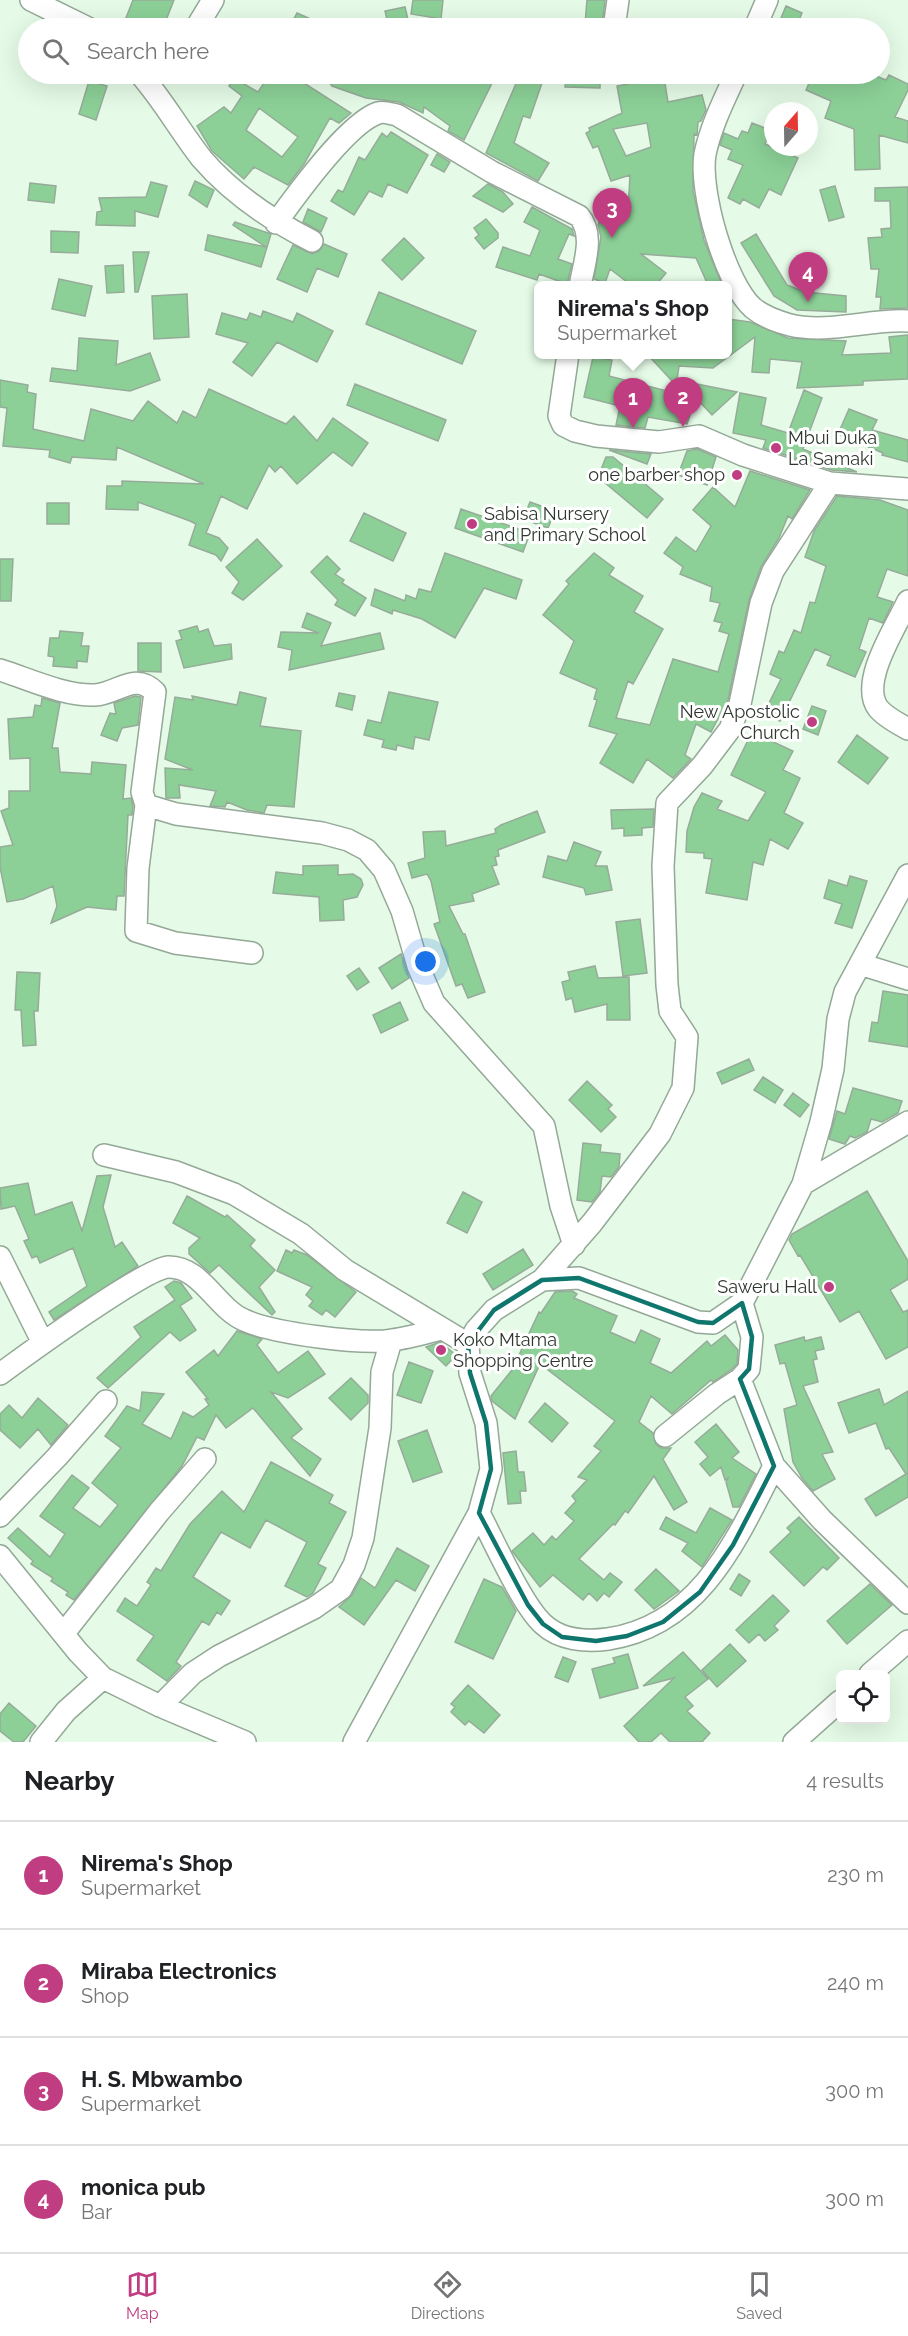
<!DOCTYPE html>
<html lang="en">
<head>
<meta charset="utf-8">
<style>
  body { margin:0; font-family:Raleway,sans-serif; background:#f6f6f6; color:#202124 }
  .controls { position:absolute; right:18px; bottom:18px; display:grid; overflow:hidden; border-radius:9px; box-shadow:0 6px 24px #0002 }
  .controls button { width:54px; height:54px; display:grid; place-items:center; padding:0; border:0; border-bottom:2px solid #e0e0e0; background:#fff; color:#202124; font:30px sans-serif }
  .compass { position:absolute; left:764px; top:102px; width:54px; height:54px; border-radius:50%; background:#fff; box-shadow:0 6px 24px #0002; rotate:20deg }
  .you { position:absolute; left:426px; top:962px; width:21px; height:21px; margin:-15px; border:4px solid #fff; border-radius:50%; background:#1a73e8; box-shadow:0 0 0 9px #1a73e833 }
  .badge { display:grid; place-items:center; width:39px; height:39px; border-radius:50%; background:#c13d82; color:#fff; font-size:20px; font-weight:700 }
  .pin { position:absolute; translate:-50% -50px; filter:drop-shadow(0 2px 3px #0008) }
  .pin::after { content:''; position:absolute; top:32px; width:21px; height:18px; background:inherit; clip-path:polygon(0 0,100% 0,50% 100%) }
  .popup { position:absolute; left:534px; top:281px; width:198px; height:78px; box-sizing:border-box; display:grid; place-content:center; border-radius:9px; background:#fff; filter:drop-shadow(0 2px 4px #0005); font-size:20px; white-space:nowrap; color:#757577 }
  .popup b { font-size:22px; color:#202124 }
  .popup::after { content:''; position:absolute; left:50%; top:100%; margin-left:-12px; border:12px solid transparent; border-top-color:#fff }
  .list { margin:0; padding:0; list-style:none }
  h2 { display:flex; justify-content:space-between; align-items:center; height:78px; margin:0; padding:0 24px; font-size:26px }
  h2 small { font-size:20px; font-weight:400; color:#757577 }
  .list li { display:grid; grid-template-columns:39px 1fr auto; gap:18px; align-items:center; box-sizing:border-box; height:108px; padding:0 24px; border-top:2px solid #e0e0e0 }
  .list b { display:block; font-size:22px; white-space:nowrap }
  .list p { margin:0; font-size:20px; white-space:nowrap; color:#757577 }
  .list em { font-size:20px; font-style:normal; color:#757577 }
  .icon { flex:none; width:33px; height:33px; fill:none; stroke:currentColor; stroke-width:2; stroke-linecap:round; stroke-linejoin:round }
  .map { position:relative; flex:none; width:908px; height:1742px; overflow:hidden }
  .search { position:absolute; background:#fff; box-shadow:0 6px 24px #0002; left:18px; right:18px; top:18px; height:66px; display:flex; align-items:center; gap:15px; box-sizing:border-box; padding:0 21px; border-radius:33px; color:#757577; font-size:22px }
  .sheet { height:510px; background:#fff }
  nav { display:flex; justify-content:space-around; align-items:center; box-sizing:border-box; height:84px; border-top:2px solid #e0e0e0; background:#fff; font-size:16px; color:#757577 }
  nav a { display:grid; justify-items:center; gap:3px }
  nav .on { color:#c13d82 }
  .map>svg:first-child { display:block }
  .building { fill:#8cd097; stroke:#96ab99; stroke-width:1.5; fill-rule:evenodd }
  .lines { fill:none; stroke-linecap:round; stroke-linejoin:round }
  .minor-casing { stroke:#93a896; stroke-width:24 }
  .minor { stroke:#fff; stroke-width:21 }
  .marked { fill:none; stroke:#0f766e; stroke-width:4.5; stroke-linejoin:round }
  .poi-dot { fill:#c13d82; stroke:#fff; stroke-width:2 }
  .labels { text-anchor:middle; stroke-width:6; stroke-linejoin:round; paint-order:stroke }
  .poi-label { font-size:18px; fill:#2e362f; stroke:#fff; text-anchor:start }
</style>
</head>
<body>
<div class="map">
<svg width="908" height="1742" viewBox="0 0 908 1742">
  <rect width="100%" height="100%" fill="#e5fbe7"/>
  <path class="building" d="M133,0H174L163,28H122Z
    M413,0H443L441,19L411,14Z
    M587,0H605L602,25L585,24Z
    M786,6L802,13L797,25L781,18Z
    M405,7L410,28H389L385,11Z
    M297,13L331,28H289Z
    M270,74H290L351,113L339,123L330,118L304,164L288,185L254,167L244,179L212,151L197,126L224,107L231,113L242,96L229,86L234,78L258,92ZM259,108L298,137L282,157L246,130Z
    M323,74H476L492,83L464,140L448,131L450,126L424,107L423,113L399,102L366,98L332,86Z
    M525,74H545L530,118L523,116L514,143L549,163L538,181L486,153L518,79L524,81Z
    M567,74H600V88L565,87Z
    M813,74H830L846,81L849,74H871L886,80L889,75L908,84V90L895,117L908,121V143L879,135L880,169L855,170L854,129L825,118L831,101L806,90Z
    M664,77L668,102L702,95L706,110L701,121L698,122L697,135L694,134L693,191L704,240L722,285H708L696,258L641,254L666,273L656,285H631L610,269L605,283L594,279L601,237L598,225L601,216L619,223L620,211H628L630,175L611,181L598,146L593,148L586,133L590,131L589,128L622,113L617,86ZM647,123L651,147L626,156L613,129Z
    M89,81L107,86L96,120L79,114Z
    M752,123L770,130L765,144L798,158L781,195L769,189L759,208L743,199L740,204L728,198L743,165L728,159L732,150L720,145L724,133L738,139L742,131L748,133Z
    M391,132L428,155L407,193L388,184L382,197L369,191L354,215L331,201L338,190L343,192L359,157L365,160L382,133L387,137Z
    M437,154L450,162L444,172L431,165Z
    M195,181L214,190L207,207L189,195Z
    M151,182L167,186L158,217L135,211V226L96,225L97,212L102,211L99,198L146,197Z
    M30,183L56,186L54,203L28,200Z
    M488,184L503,192L513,204L503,212L473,196Z
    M835,186L844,217L829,221L820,190Z
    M908,187V308L880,309L881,297H876L879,269H871L868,238L882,237L881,229L891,228L890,201H875V188Z
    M532,207L572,229L574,236L569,234L558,259L572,264L567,284L539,274L537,280L496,267L503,247L530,256L540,230L524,222Z
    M308,209L327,218L321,232L303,222Z
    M486,219L498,233V238L484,249L475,238L479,235L474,228Z
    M235,222L271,234L261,267L205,250L208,235L266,247L233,225Z
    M51,231L79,232L78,253L51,252Z
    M756,234L787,285L805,292L846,296V312L797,310L774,296L741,243Z
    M404,238L424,258L402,280L382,260Z
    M324,244L347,254L338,277L317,268L307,292L277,279L293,245L312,254L319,251Z
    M133,252H149L138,292H135Z
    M123,265L124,292L107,293L105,266Z
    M59,279L92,286L85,316L52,309Z
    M379,292L476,331L462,364L366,324Z
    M187,294L189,337L154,339L152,296Z
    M263,311L293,322L297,313L333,331L317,362L277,342L252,376L233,362L248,343L216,334L222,313L247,320L250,313L261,317Z
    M728,319L750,322L788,338L846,341L842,355L891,353L889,337L908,335V379L863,381V385L797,388L802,362L770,359L769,373L752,372L755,337L713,368L679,366L677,380L737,392L712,415L696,398L687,424L648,417L645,428L616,425L620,406L584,397L593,357L612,360L609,376L686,396L647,354H728Z
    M79,338L118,341L116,365L150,353L160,380L130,391L50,381L52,368L77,371Z
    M0,380L28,385L27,392L36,394L33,429L84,441L91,409L133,421L148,401L177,423L183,411L196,418L209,389L286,424L294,416L317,441L333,418L368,443L352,466L333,452L297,484L281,466L275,472L269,465L247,509L221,496L206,533L219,538L228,548L221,561L216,555L189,545L196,524L190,521L138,502V510L106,509L107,486H122V481L204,484L117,447L116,460L72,457L70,463L49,457L50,450L3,446L7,408L0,407Z
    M355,384L446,420L438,441L347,405Z
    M804,390L822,398L803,449L857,472L832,470L763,448L766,440L733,433L740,393L766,398L761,425L788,433Z
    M849,409L877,420L872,430L908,440V462L882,455L883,453L838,434Z
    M697,449L716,457L707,485L678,475L687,451Z
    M609,450L651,454L647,464Z
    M606,457H613L663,499L647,518L598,477Z
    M750,471L810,490L792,519L788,516L779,538L761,567L749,600L728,700L711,732L696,724L685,755L691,759L673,778L647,759L633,783L600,763L617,734L589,726L597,700L594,699L597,689L560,673L574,641L543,615L569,584L566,581L594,553L614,568L609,575L643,596L634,612L663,629L633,684L628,681L616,718L650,725L673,659L718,672L729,634L719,631L722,623L714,621L720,603L710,601L712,587L680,574L683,567L664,553L676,537L696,552L711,526L693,510L713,487L735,507Z
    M837,496L880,500L908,510V576L887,569L877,597L893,602L883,623L869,618L859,649L866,652L855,677L827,665L831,656L815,649L780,721L763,715L781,679L770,674L779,651L784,653L794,630L801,633L810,602L815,603L826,566L805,557L814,531Z
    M530,502L555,511L548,528L523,519Z
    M47,503H69V524H47Z
    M461,509L530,533L523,552L455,528Z
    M364,513L406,533L393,561L350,541Z
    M257,539L282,566L243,600L232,593L239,582L226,567Z
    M445,553L522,580L516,599L484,588L455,638L422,619L393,610L392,614L371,605L375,589L405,601L406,595L416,599L419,589L431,592Z
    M327,556L340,569L335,574L344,580L342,583L366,598L355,616L335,605L338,600L311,572Z
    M0,559H13L11,601H0Z
    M307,613L331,623L321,646L380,633L384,649L289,670L292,650L278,647L281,632L319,633L302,627Z
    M197,626L199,632L208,629L214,646L231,644L232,659L184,668L176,641L182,639L179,631Z
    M60,631L83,633L81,646H89L87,662L77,661V668L53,666L54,657L48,656L50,638H59Z
    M138,643H161V672L138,671Z
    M240,692L266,698L260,726L301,731L294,807L267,805L264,813L247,810L227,802L225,807L210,806L216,791L179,785L180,798H166L165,768L193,770L165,759L175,697L193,700L192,696L237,705Z
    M389,692L438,702L429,740L415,737L413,749L397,745L396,750L382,747L384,740L364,735L368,720L381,723Z
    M339,693L355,696L352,710L336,706Z
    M135,696L141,697L138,725L122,728L117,741L101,735L110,713L116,714L114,703Z
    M42,698L60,703L52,748H58L60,772L91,774L92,762L126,765L123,799L131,798L133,806L132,815H128L124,896H117L116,910L87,907L51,923L57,906L53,886L23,899L7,902L0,867V847L13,845L1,811L9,808V791H30V758L10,759L8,719L33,717L35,705L41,706Z
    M812,706L826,711L818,735L803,729Z
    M752,732L793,751L783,770L800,778L784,813L803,823L788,849L770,839L763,865L753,862L747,900L706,893L712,859L704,858V853L686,852L687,831L694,807L702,793L722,801L717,809L748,821L766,792L731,775Z
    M857,735L888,758L868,784L838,762Z
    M654,809L653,827L642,828V835L624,836V828L612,829L611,810Z
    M537,811L545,832L498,850L499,856L495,857L497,865L492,866L499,884L472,894L474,901L449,906L463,934H465L485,992L468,998L462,984L456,986L434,924L440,922L431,881L427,874L412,878L408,863L425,858L423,832L445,831L446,846L496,833L495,829L501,825Z
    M574,842L601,852L595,866H607L612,890L586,895L584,888L543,877L548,856L567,861Z
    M338,865V875L353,874L361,879L363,885L357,897L343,900L344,920L320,921L319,897L273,893L276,872L303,875V866Z
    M850,876L867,881L852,928L835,923L842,904L824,898L829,880L847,886Z
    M640,919L647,973L623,976L616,922Z
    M401,954L409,978L392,989L379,968Z
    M595,966L598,978L629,977L630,1020H607V1004L575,1012L572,998L566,1000L562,982L570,980L568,972Z
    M359,968L369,982L357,990L347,976Z
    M17,972L40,973L38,1011H34L36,1045L23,1046L21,1010H15Z
    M883,991L908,995V1047L869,1041L872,1022L878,1023Z
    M400,1002L408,1020L381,1033L373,1015Z
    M749,1059L754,1070L722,1084L717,1073Z
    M763,1077L783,1090L775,1103L754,1090Z
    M587,1081L612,1105L608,1109L616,1117L601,1132L569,1100Z
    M853,1088L902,1101L898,1113L882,1122L871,1119L867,1132L855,1138L850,1136L845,1144L829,1139L837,1111L845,1114Z
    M793,1093L809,1105L800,1117L784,1105Z
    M583,1143L601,1145L600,1152L620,1154L619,1167L611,1177L602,1176L600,1192L592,1202L577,1200Z
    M111,1175L103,1207L115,1247L122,1242L138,1266L54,1320L49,1312L87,1286L73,1248L40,1263L37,1256L32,1258L24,1241L29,1239L15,1206L1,1209L0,1188L28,1183L35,1215L72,1202L82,1231L97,1176Z
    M867,1191L908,1261V1279L890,1290L903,1312L908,1310V1347L886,1359L859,1311L840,1322L800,1255L798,1256L789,1240L792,1234Z
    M463,1192L482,1202L467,1233L447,1223Z
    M187,1196L225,1217L227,1215L255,1240L250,1246L275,1270L259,1287L275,1312L272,1315L219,1265L210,1273L189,1254V1248L200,1238L173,1223Z
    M523,1249L533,1265L493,1290L483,1274Z
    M286,1250L292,1253L294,1250L307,1255L356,1292L335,1317L326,1310L322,1315L309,1306L313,1301L306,1295L312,1287L277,1271Z
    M174,1281L181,1283L192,1298L180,1306L196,1330L180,1341L170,1332L108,1388L97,1378L141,1337L134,1327L175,1300L165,1287Z
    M572,1291L577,1294L574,1298L617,1316L610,1332L635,1343L641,1330L660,1339L650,1363L671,1373L707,1341L711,1346L725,1335L738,1350L737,1364L732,1369L713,1382L711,1380L672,1414L651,1396L639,1422L653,1433L656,1444L661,1448H671L663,1459L687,1502L674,1510L654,1476L628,1513L625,1511L615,1525L613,1524L579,1559L604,1580L610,1573L622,1582L609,1597L604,1593L597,1601L589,1593L583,1600L553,1575L540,1587L512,1551L533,1533L544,1545L552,1536L556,1540L574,1521L565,1513L576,1501L572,1496L587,1480L578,1477L601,1451L594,1446L615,1421L540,1364L515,1419L492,1401L491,1396L512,1370L539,1312L541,1313L555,1292Z
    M237,1331L262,1339L257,1345L278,1373L308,1351L325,1374L288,1398L271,1392L302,1429L291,1438L321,1459L310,1476L253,1408L226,1428L216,1415L204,1440L197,1437L182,1466L74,1600L66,1595L68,1592L51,1581L53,1578L31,1564L33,1561L8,1538L18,1528L50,1557L65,1534L40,1516L72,1475L89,1488L73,1508L100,1527L118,1505L92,1483L121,1448L105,1436L127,1406L140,1411L142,1392L164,1394L142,1424L171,1439L183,1412L193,1417L209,1405L205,1399H208L186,1372L214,1350L218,1356Z
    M804,1337L805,1341L821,1337L824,1349L815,1351L817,1359L813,1360L818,1382L803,1386L833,1452L822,1454L835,1479L813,1491L802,1478L793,1462L784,1409L797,1405L785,1363L780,1364L775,1345Z
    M440,1342L456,1355L446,1366L426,1347Z
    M409,1362L433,1371L421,1403L397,1395Z
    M351,1378L368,1395V1403L351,1420L329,1398Z
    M879,1389L884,1405L908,1391V1497L876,1516L865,1499L906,1474L889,1448L886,1449L876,1423L849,1433L838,1403Z
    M38,1398L68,1425L51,1445L38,1429L20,1448L0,1430V1414L9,1405L22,1418Z
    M545,1403L568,1423L552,1442L529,1422Z
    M716,1424L739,1452L732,1458L756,1474L739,1507H733L726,1482L728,1478L725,1480L721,1467L710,1476L700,1464L708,1457L695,1442Z
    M427,1430L442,1472L413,1482L398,1441Z
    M516,1451L518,1472H524L526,1491H520L521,1503L508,1504L503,1453Z
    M271,1462L333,1495L329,1503L346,1512L318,1564L326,1568L313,1593L307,1597L285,1586L307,1542L266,1520L250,1548L221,1532L193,1577L230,1601L221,1615L217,1612L209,1625L202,1621L176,1662L181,1666L167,1681L137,1660L154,1636L117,1611L125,1598L137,1606L151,1585L147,1582L156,1568L161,1571L190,1524L222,1491L244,1512Z
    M710,1508L732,1520L702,1567L682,1551L688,1543L660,1529L666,1517L696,1533Z
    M799,1517L839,1558L827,1570L823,1567L804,1586L770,1552L791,1532L787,1528Z
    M397,1548L429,1566L415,1591L396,1580L364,1625L339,1607L352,1595L361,1578L375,1588Z
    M656,1569L679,1591L654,1609L635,1590Z
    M739,1574L750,1581L741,1596L730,1589Z
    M484,1579L502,1587L516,1611L493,1659L455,1642Z
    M870,1584L892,1605L847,1644L827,1621Z
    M773,1595L789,1611L774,1626L778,1630L765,1641L759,1634L749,1643L736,1630Z
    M730,1644L746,1661L717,1687L702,1670Z
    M683,1652L708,1679L685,1697L693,1706L687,1711L710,1733L702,1742H670L661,1733L651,1742H639L624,1726L674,1678L643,1686Z
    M628,1654L638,1688L600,1698L592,1669L615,1663L613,1658Z
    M563,1657L576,1662L568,1682L555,1677Z
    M468,1685L500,1715L484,1733L469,1721L465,1725L451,1712L455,1707L451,1704Z
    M9,1703L36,1726L23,1742H14L0,1731V1714Z"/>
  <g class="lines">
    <g class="minor-casing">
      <path id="minor" d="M31,0L88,28
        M196,28L213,0
        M614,28L618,0
        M755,28L767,0
        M140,74C163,100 180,131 202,159C233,195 271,220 312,241
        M736,74C724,100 711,126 705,154C699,191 725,283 753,308C764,317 776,321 790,325C829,334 869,319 908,321
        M276,223C296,195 348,123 378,113C384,111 391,114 397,115L492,172L579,216C595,235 584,263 580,286
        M568,354L559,416L563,425L575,431L596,436L659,442L699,436L743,455L830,483L908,489
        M908,601C896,627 859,682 878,708C885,717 899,724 908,729
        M0,670C29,679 64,696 95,695C117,694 135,671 155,692L142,792L146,805L176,814L322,833L348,840L367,850L384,870L402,911L418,966L434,1003L544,1126L561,1206L574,1245
        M146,805L138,868L136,931L175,943L252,953
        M860,964L908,979
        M104,1155L176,1172L234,1194L301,1234L345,1270L468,1344
        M803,1184L908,1122
        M0,1257L43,1343
        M542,1280L579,1278L698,1322L713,1323L742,1303L803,1184L821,1122L833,1069L838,1019L845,992L908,875
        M0,1374C26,1355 144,1269 168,1267C201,1266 216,1308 244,1320C272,1333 362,1345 392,1340C408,1338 425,1333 441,1329
        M665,1436L717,1394L740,1379L749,1369L752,1337L742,1303
        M774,1466L822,1520L908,1603
        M479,1513C494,1541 522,1605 543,1624C560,1640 586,1642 608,1639C700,1625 736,1541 774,1466L740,1379
        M0,1516L57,1457L106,1401
        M0,1556L78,1652L103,1678L160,1706L245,1742
        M64,1633L159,1512L205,1459
        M870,1674L908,1641
        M160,1706L193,1673L219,1656L314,1608L341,1589L354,1565L363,1538L380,1428L382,1372L391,1341
        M41,1742L66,1711L103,1678
        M354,1742L479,1513L491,1469L486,1423L470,1373L468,1344L476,1330L494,1310L542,1280L592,1223L660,1134L683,1088L687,1037L670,1011L667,985L663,866L667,803L702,766L730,729L740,704L761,603L773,571L830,483
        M794,1742L840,1701"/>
    </g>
    <use href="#minor" class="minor"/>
  </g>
  <path class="marked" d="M579,1278L698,1322L713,1323L742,1303L752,1337L749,1369L740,1379L774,1466L733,1545L700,1592L663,1622L627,1636L596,1641L562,1637L543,1624L528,1605L479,1513L491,1469L486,1423L470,1373L468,1344L494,1310L542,1280Z"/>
  <g class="poi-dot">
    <circle cx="776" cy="448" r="6"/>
    <circle cx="737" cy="475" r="6"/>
    <circle cx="472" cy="524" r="6"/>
    <circle cx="812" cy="722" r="6"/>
    <circle cx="829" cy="1287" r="6"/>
    <circle cx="441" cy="1350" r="6"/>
  </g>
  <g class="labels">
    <g class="poi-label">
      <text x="788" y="444">Mbui Duka<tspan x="788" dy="21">La Samaki</tspan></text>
      <text x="725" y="481" text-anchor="end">one barber shop</text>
      <text x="484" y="520">Sabisa Nursery<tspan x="484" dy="21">and Primary School</tspan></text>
      <text x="800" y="718" text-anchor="end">New Apostolic<tspan x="800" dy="21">Church</tspan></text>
      <text x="817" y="1293" text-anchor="end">Saweru Hall</text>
      <text x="453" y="1346">Koko Mtama<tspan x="453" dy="21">Shopping Centre</tspan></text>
    </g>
  </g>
</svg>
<div class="controls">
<button><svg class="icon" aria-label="locate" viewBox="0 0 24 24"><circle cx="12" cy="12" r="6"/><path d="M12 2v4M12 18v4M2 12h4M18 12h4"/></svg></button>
</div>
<svg class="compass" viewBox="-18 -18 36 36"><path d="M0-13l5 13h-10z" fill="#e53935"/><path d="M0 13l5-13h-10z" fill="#757577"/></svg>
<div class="you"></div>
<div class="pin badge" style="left:633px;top:428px">1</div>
<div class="popup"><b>Nirema's Shop</b>Supermarket</div>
<div class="pin badge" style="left:683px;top:427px">2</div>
<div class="pin badge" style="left:612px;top:238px">3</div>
<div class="pin badge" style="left:808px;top:302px">4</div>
<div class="search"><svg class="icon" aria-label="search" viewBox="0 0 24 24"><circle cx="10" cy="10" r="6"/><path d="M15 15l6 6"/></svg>Search here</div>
</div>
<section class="sheet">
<h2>Nearby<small>4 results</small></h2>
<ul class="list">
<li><span class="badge">1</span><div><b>Nirema's Shop</b><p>Supermarket</p></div><em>230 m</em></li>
<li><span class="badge">2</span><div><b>Miraba Electronics</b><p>Shop</p></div><em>240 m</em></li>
<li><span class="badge">3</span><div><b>H. S. Mbwambo</b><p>Supermarket</p></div><em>300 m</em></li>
<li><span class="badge">4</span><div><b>monica pub</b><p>Bar</p></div><em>300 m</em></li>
</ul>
</section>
<nav>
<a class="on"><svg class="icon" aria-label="map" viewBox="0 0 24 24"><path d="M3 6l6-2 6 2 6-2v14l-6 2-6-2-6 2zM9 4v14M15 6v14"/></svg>Map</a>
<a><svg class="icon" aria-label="directions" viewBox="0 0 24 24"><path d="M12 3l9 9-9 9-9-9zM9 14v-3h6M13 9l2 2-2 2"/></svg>Directions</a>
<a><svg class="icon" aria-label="saved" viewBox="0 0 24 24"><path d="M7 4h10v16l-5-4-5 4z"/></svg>Saved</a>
</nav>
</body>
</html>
